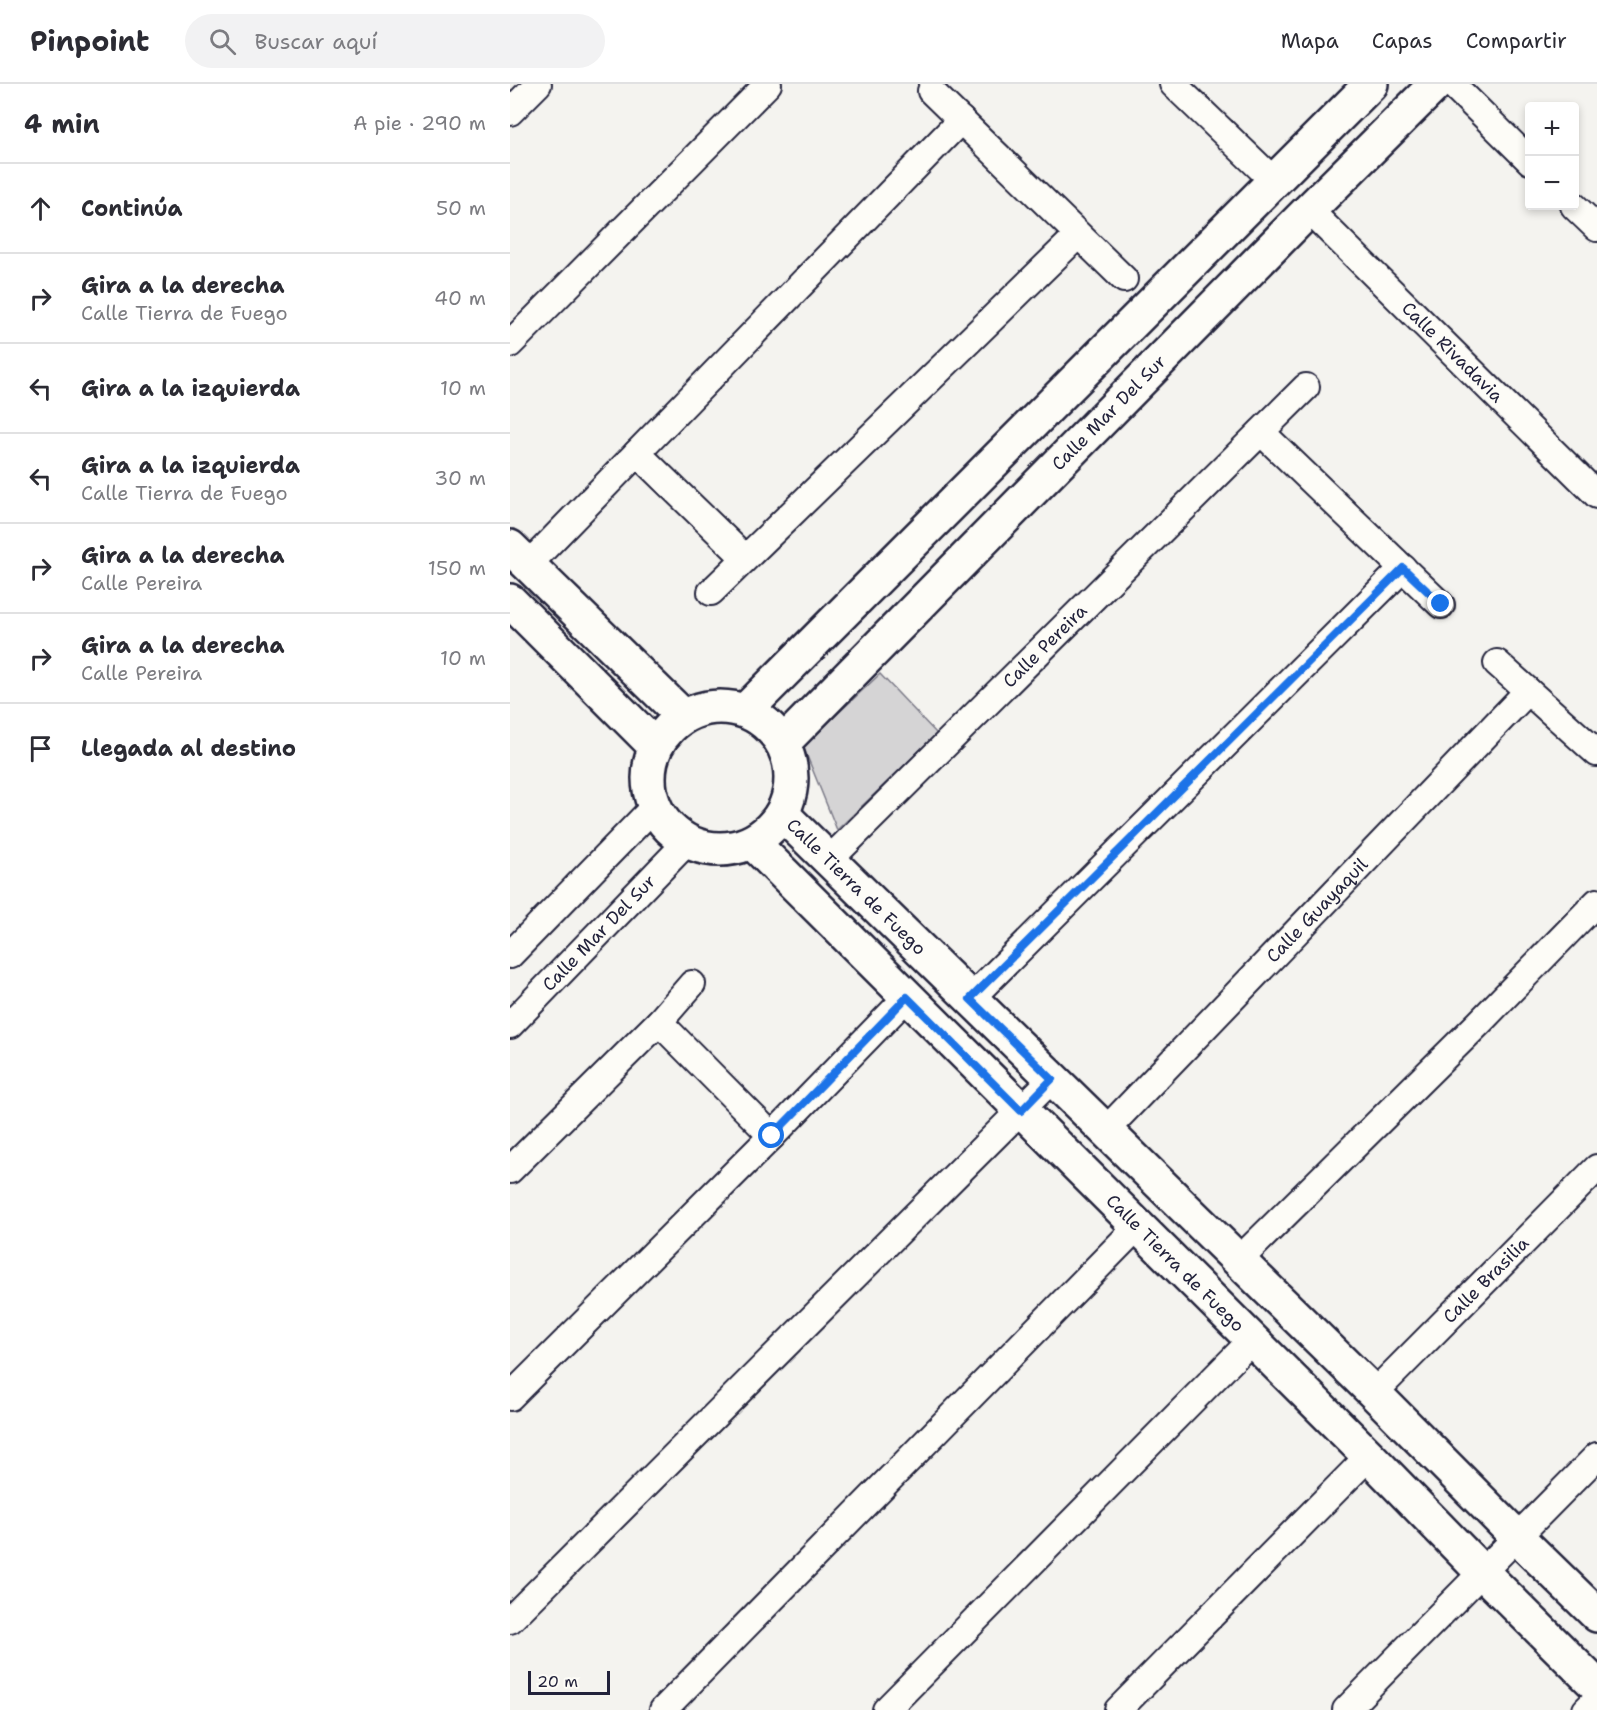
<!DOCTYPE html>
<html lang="es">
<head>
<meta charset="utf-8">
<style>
  body { margin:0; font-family:"Shantell Sans",sans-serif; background:#f2f2f3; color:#2b2b33 }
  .controls { position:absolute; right:18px; top:18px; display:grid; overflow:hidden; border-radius:6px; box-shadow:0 3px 9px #0003 }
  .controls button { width:54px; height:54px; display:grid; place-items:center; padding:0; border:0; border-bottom:2px solid #e1e1e2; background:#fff; color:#2b2b33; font:30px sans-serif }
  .scale { position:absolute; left:18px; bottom:15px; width:82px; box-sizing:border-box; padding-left:6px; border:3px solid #22223b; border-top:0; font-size:16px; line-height:21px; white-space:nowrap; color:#22223b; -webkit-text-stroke:4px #fdfcf7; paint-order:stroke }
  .stop { position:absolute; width:18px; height:18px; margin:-14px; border:4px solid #1a73e8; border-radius:50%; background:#fff }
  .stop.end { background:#1a73e8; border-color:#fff; box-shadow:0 2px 6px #0008 }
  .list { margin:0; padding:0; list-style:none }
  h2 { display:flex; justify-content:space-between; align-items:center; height:78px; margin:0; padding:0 24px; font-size:26px }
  h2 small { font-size:20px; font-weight:400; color:#7c7c81 }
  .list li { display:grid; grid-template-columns:39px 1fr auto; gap:18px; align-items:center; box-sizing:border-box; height:90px; padding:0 24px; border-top:2px solid #e1e1e2 }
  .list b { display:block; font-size:22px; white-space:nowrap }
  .list p { margin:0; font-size:20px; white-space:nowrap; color:#7c7c81 }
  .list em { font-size:20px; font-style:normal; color:#7c7c81 }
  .icon { flex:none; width:33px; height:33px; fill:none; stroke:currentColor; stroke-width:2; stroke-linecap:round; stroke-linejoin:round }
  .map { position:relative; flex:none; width:1087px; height:1626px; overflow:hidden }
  header { display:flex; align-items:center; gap:36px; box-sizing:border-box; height:84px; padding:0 30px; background:#fff; border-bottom:2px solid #e1e1e2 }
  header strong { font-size:28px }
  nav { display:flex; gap:33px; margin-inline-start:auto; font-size:21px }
  .search { width:420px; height:54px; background:#f2f2f3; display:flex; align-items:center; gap:15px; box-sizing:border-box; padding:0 21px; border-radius:33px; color:#7c7c81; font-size:22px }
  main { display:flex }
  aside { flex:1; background:#fff }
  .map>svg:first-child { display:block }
  .green { fill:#d5d4d5; stroke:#7c7b88; stroke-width:1.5 }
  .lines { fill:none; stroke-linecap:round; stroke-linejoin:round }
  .street-casing { stroke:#22223b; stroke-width:30 }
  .secondary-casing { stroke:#22223b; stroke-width:38 }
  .street { stroke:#fdfcf7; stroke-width:26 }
  .secondary { stroke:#fdfcf7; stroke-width:33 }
  .route { stroke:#1a73e8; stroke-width:8 }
  .labels { text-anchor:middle; stroke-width:5; stroke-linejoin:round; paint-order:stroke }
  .street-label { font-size:18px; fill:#22223b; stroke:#fdfcf7 }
</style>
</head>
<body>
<header>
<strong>Pinpoint</strong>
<div class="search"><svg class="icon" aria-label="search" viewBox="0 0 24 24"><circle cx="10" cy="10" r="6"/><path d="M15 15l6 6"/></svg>Buscar aquí</div>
<nav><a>Mapa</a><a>Capas</a><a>Compartir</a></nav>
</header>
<main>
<aside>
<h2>4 min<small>A pie · 290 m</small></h2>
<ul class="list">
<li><svg class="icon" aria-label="ahead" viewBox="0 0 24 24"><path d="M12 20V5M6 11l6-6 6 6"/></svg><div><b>Continúa</b></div><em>50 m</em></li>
<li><svg class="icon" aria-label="right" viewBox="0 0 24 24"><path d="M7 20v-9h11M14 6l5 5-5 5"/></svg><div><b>Gira a la derecha</b><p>Calle Tierra de Fuego</p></div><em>40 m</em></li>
<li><svg class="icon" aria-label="left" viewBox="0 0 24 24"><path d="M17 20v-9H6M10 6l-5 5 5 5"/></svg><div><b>Gira a la izquierda</b></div><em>10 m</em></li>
<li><svg class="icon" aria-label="left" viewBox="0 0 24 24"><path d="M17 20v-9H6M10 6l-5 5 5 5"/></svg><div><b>Gira a la izquierda</b><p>Calle Tierra de Fuego</p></div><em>30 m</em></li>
<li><svg class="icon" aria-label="right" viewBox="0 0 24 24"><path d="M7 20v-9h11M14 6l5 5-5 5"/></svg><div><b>Gira a la derecha</b><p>Calle Pereira</p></div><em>150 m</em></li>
<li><svg class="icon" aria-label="right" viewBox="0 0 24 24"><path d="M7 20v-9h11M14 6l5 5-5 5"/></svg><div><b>Gira a la derecha</b><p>Calle Pereira</p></div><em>10 m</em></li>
<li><svg class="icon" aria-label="arrive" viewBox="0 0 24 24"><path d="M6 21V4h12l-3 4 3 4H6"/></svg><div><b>Llegada al destino</b></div></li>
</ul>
</aside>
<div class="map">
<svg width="1087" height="1626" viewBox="0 0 1087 1626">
  <rect width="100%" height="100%" fill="#f4f3ef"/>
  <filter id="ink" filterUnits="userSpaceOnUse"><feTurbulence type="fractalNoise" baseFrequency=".0167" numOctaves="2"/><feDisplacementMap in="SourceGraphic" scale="12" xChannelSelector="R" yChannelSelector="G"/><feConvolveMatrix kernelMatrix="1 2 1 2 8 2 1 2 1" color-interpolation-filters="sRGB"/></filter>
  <g filter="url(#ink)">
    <path class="green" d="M370,590L427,650L327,746L293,662Z"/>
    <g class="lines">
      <g class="street-casing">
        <g id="street">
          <path d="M663,0L763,96"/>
          <path d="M942,0L1020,77"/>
          <path d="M421,7L614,195"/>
          <path d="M0,28L28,0"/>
          <path d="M1064,122L1087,144"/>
          <path id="s1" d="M799,126L1087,411"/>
          <path d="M0,260L258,0"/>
          <path d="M751,348L931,521"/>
          <path d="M127,369L235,474"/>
          <path d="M18,481L451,36"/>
          <path d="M201,508L568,151"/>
          <path d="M987,579L1087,669"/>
          <path id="s2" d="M319,776L796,303"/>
          <path d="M0,871L144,723"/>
          <path d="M460,915L893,484"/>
          <path d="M149,938L262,1052"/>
          <path id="s3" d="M0,941L177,758"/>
          <path id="s4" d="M595,1047L1018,607"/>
          <path d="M0,1086L149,938L182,900"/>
          <path d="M728,1177L969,939L1087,818"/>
          <path id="s5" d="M864,1309L1087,1084"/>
          <path d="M0,1313L262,1052L397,913"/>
          <path d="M0,1536L542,995"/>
          <path d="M153,1626L627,1143"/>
          <path d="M376,1626L742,1256"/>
          <path d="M608,1626L859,1372"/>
          <path d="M836,1626L1087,1372"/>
          <path d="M1076,1626L1087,1615"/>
        </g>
      </g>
      <g class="secondary-casing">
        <g id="secondary">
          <path d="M0,463L173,632"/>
          <path d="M0,517L145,662"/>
          <circle cx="210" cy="694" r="71"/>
          <path d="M236,626L861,0"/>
          <path id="s6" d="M273,659L799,126L926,0"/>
          <path id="s7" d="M272,730L864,1309L1008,1454L1087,1531"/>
          <path id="s8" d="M242,758L859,1372L973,1489L1087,1602"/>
        </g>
      </g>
      <use href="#street" class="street"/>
      <use href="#secondary" class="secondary"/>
    </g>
  </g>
  <g class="lines" filter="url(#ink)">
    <path class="route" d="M262,1052L397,913L511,1027L542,995L460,915L893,484L931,520"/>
  </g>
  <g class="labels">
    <g class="street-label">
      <text dy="6" stroke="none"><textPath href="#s1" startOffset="202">Calle Rivadavia</textPath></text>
      <text dy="6" stroke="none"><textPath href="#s6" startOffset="464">Calle Mar Del Sur</textPath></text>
      <text dy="6" stroke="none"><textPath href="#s2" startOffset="304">Calle Pereira</textPath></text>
      <text dy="6" stroke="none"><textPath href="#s7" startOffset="104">Calle Tierra de Fuego</textPath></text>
      <text dy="6" stroke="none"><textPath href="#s4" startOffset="306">Calle Guayaquil</textPath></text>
      <text dy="6" stroke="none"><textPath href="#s3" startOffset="128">Calle Mar Del Sur</textPath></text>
      <text dy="6" stroke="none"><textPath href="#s8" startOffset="597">Calle Tierra de Fuego</textPath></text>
      <text dy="6" stroke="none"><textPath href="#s5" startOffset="159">Calle Brasilia</textPath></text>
    </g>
  </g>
</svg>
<div class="controls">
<button>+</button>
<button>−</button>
</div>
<div class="scale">20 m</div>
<div class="stop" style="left:262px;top:1052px"></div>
<div class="stop end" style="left:931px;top:520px"></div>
</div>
</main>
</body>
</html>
